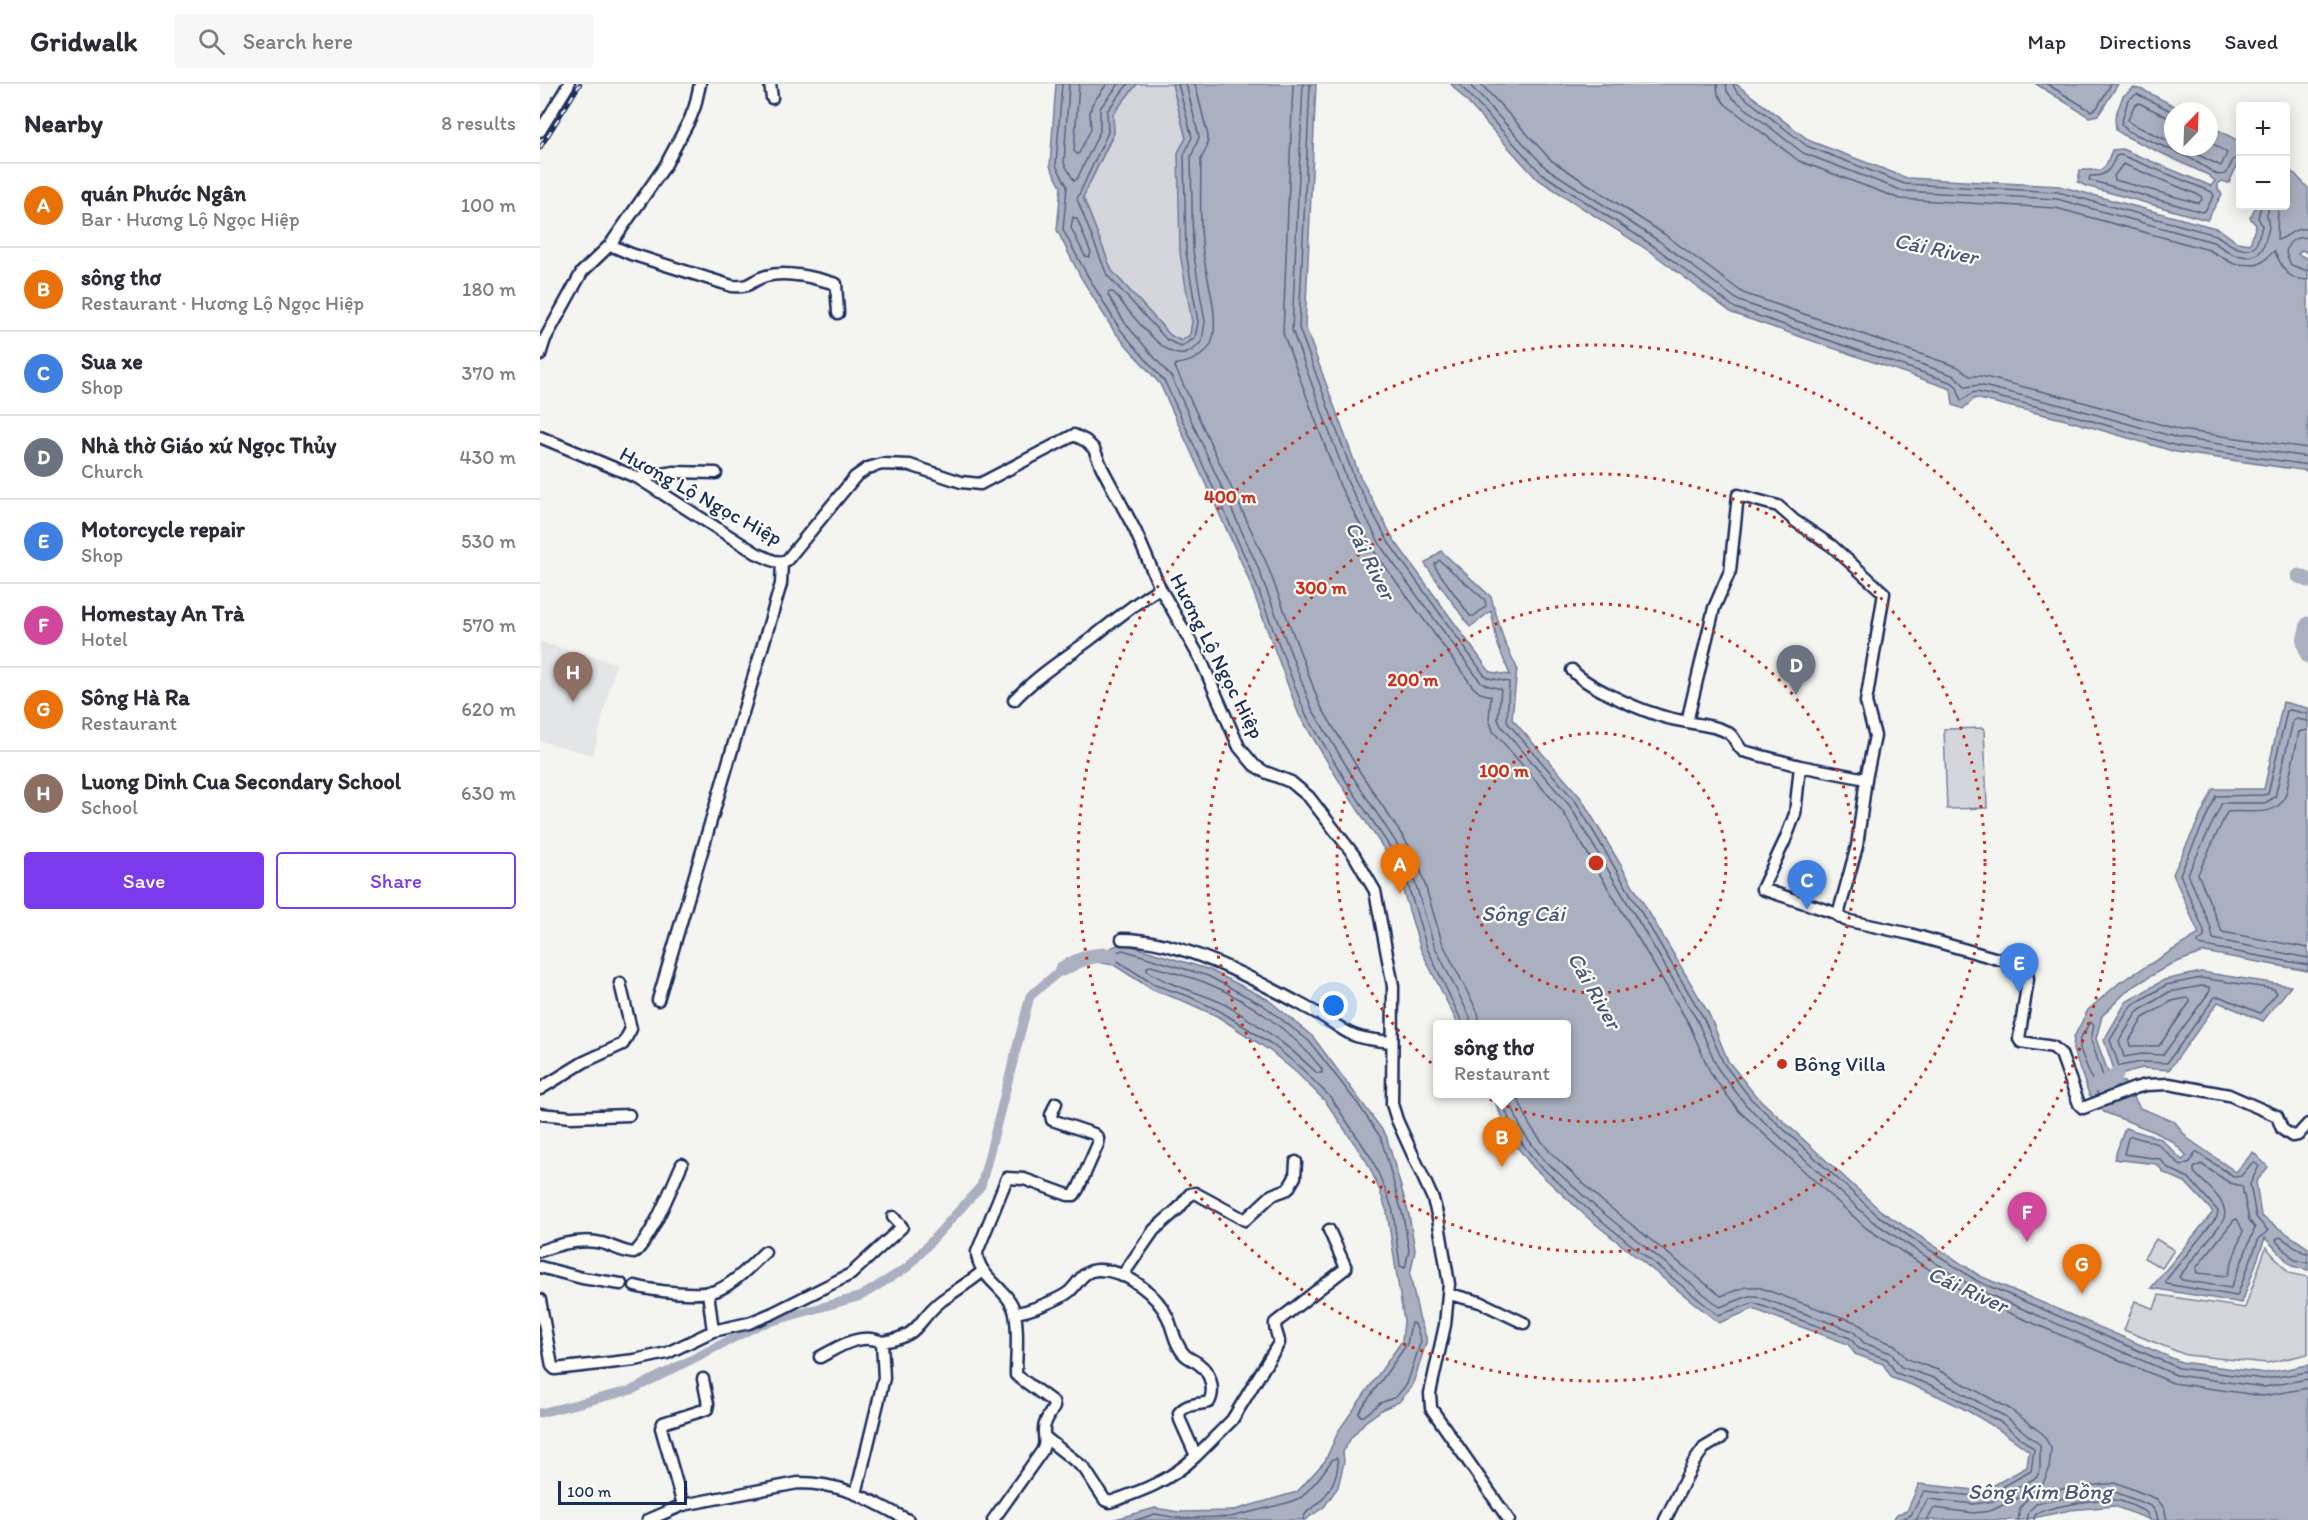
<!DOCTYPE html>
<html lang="en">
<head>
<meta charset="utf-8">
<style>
  body { margin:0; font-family:Itim,sans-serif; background:#f7f7f7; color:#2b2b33 }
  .controls { position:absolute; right:18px; top:18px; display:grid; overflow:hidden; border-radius:6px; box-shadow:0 3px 15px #0003 }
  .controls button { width:54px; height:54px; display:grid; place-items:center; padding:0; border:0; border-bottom:2px solid #e1e1e2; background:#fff; color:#2b2b33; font:30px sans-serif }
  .compass { position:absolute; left:1624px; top:18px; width:54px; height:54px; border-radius:50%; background:#fff; box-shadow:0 3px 15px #0003; rotate:23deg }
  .scale { position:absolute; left:18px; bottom:15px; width:129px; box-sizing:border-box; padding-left:6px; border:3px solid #1b2f5e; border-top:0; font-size:16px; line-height:21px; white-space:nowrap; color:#1b2f5e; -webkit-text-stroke:4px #fdfcf7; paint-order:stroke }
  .you { position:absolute; left:794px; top:922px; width:21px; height:21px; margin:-15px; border:4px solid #fff; border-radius:50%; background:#1a73e8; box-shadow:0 0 0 9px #1a73e833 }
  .badge { display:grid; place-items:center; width:39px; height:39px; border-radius:50%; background:#7c3aed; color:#fff; font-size:20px; font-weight:700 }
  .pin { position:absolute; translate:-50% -50px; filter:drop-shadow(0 2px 3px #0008) }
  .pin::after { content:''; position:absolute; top:32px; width:21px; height:18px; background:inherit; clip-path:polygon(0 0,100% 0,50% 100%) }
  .popup { position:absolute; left:893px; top:936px; width:138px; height:78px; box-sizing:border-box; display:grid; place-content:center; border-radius:6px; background:#fff; filter:drop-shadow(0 2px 4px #0005); font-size:20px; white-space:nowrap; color:#7c7c81 }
  .popup b { font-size:22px; color:#2b2b33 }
  .popup::after { content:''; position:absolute; left:50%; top:100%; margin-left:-12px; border:12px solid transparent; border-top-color:#fff }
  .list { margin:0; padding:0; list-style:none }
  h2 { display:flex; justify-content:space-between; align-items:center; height:78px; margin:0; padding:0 24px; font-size:26px }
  h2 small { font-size:20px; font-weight:400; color:#7c7c81 }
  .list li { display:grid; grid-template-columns:39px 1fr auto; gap:18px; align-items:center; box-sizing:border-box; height:84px; padding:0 24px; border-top:2px solid #e1e1e2 }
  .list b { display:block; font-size:22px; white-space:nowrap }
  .list p { margin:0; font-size:20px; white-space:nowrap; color:#7c7c81 }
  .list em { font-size:20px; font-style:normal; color:#7c7c81 }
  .actions { display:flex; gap:12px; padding:18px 24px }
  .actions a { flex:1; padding:14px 0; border:2px solid #7c3aed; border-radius:6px; text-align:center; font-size:21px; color:#7c3aed }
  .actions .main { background:#7c3aed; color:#fff }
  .icon { flex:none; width:33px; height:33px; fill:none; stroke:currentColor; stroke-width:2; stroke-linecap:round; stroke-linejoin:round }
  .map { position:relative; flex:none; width:1768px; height:1436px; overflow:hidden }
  header { display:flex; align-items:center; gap:36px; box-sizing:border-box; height:84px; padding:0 30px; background:#fff; border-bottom:2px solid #e1e1e2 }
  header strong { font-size:28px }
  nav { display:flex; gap:33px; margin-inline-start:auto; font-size:21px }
  .search { width:420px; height:54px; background:#f7f7f7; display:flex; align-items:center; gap:15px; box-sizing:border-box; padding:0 21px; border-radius:6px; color:#7c7c81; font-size:22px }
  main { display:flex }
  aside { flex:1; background:#fff }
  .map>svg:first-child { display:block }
  .built { fill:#e4e5e6 }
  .green { fill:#d4d6db; stroke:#78829c; stroke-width:1.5 }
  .water { fill:#aab0bf; stroke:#717c98; stroke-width:1.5 }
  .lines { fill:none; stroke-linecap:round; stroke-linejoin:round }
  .shore { stroke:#546385; stroke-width:1.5 }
  .canal { stroke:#aab0bf; stroke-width:9 }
  .river { stroke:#aab0bf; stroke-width:15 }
  .minor-casing { stroke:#1b2f5e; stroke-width:15 }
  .minor { stroke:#fdfcf7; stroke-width:10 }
  .rail-casing { stroke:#1b2f5e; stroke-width:4.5 }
  .rail { stroke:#fdfcf7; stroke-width:2; stroke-dasharray:7; stroke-linecap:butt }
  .ring { fill:none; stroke:#c8321e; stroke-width:3; stroke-dasharray:3 6 }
  .poi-dot { fill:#c8321e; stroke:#fdfcf7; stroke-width:2 }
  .labels { text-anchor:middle; stroke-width:4.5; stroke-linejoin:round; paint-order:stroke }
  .street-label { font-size:21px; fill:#1b2f5e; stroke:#fdfcf7 }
  .poi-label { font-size:21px; fill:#1b2f5e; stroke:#fdfcf7; text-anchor:start }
  .water-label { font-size:22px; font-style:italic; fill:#46567b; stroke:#fdfcf7 }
  .centre { fill:#c8321e; stroke:#fdfcf7; stroke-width:3 }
  .ring-label { font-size:18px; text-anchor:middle; font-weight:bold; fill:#c8321e; stroke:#fdfcf7; stroke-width:4.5; stroke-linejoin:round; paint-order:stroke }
</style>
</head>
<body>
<header>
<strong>Gridwalk</strong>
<div class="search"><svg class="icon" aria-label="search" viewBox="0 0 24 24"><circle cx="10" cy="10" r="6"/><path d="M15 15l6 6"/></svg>Search here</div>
<nav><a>Map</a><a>Directions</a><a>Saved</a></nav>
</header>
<main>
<aside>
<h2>Nearby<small>8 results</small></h2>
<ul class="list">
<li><span class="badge" style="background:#e8710a">A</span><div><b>quán Phước Ngân</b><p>Bar · Hương Lộ Ngọc Hiệp</p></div><em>100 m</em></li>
<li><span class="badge" style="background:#e8710a">B</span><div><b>sông thơ</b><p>Restaurant · Hương Lộ Ngọc Hiệp</p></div><em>180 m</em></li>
<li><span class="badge" style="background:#3f7fe0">C</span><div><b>Sua xe</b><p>Shop</p></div><em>370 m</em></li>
<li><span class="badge" style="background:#6b7280">D</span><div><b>Nhà thờ Giáo xứ Ngọc Thủy</b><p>Church</p></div><em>430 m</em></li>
<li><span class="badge" style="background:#3f7fe0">E</span><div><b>Motorcycle repair</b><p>Shop</p></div><em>530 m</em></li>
<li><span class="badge" style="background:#d1479c">F</span><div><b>Homestay An Trà</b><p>Hotel</p></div><em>570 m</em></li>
<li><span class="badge" style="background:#e8710a">G</span><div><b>Sông Hà Ra</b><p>Restaurant</p></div><em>620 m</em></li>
<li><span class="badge" style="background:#8d6e63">H</span><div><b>Luong Dinh Cua Secondary School</b><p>School</p></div><em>630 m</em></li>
</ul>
<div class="actions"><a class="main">Save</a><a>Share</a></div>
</aside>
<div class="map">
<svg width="1768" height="1436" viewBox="0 0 1768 1436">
  <rect width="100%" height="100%" fill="#f4f4f1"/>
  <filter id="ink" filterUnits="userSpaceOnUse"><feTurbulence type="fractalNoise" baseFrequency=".0167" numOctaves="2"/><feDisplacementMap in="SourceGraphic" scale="12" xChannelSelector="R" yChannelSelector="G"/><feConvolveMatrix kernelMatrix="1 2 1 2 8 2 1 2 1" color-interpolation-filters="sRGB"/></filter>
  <g filter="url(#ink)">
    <path class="built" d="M0,558L76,579L53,671L0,657Z"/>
    <path class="green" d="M597,0H632L646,54L638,69L652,238L650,251L641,257L630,251L572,187L543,113L574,49L572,30Z
      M1444,644L1447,724L1407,725L1404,645Z
      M1616,1155L1634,1166L1622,1184L1604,1174Z
      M1726,1163L1749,1189L1768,1193V1270L1727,1279L1646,1271L1584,1246L1595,1217L1614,1225L1619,1211L1705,1224Z"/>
    <path class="water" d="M516,0H597L573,30L574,48L543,113L572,187L630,251L641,257L650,251L652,238L640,169L638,69L646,54L632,0H776L765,242L820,393L854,456L950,588L970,591L958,561L951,527L930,543L885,480L901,467L951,513L964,557L977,584L972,635L1041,714L1169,930L1188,977L1215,1011L1341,1127L1440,1192L1641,1278L1725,1289L1768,1281V1436H1611L1574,1422L1530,1426L1484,1436H1353L1357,1430L1367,1427L1379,1400L1435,1406L1447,1405L1487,1383L1489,1367C1447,1335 1401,1310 1352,1294L1343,1280L1315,1270L1308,1260L1213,1225L1179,1239L1048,1134L993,1083L970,1054L952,1010H1026V940H918L881,866L856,783L801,700L759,631L705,486L620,300L574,247L540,192L517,146L521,103L510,82Z
      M911,0H1196L1270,57L1367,94L1519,102L1679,145L1697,158L1710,160L1716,141L1710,134L1716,122H1746V85L1755,90L1768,104V169L1762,166L1758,170L1768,175V387L1636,368L1530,337L1435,314L1423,325L1413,321L1411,305L1192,229L1111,168L996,94Z
      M1496,0H1578L1561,27L1558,31L1549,33Z
      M1594,4L1603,6L1644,27H1633V63H1669V41L1700,58V74L1689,99L1682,97L1678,100V105L1682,110L1667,136L1546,102L1538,98L1540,86H1561L1566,81L1572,66L1582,65L1671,102L1675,97L1668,91L1585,52L1576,46L1575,33L1583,12Z
      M1743,618L1768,624V887L1664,868L1629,881L1588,906L1562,932L1556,955L1571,996L1584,998L1600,1024L1635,1038L1647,1054L1696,1088L1713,1068L1728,1083L1716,1098L1721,1132L1768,1164V1186L1752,1182L1725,1154L1702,1219L1611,1204L1673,1128L1645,1098L1624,1089L1617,1080L1574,1075L1585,1044L1621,1055L1642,1076L1647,1072L1633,1058L1615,1048L1564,1028L1549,1010L1533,966L1534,953L1548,926L1579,899L1659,850L1633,790L1673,705H1724Z
      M582,859L670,886L727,915L773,953L846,1051L869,1131L875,1166L870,1191L879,1233L887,1256L872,1303L859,1318L843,1325L825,1338L811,1354L803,1368L804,1378L798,1403L784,1423L765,1436H572L615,1424L639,1428L691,1427L757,1408L785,1377L799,1346L862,1257L864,1237L847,1128L840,1107L827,1078L786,1018L757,989L729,966L677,932L646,918L613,906L574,881L557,878L522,885Z
      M1661,888L1751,902L1723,937L1678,918L1629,986L1602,984L1576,991L1564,956L1586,918L1624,896Z"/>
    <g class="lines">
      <path class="shore" d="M522,0L516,81L527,102L523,146L546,189L579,244L625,298L710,484L765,629L806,697L862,781L887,864L923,940
        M529,0L524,79L534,97L537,95L560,47V24L579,0
        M539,0L534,67L537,70L539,69L551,45L550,29L552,20L567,0
        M588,0L567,27L568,48L537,115L567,191L626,255L641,263L655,254L658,238L646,168L644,71L652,53L638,0
        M646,0L659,53L651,73L653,167L665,238L662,257C657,263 647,272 638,270C618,267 587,224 573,208H569L568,211L585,239L632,294L717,481L772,625L813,693L869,778L894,861L930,933L931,940
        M655,0L668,52L667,63L661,75C661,105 659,137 663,168C666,193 681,236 671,260C665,272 649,279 636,280L635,283L726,478L780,621L820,688L877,774L902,858L938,929L940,940
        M753,0L743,249L800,402L834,467L933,603L940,609L951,612L949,635L953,647L1023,728L1149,940L1171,990L1199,1027L1326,1144L1430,1212L1633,1299L1723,1312L1768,1304
        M763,0L752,246L808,399L842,464L940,597L946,601L961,605L958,635L961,642L1030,722L1157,936L1178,985L1206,1021L1332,1137L1434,1204L1636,1291L1724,1303L1768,1295
        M770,0L759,244L815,396L849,459L945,592L949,594L969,598L967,638L1036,718L1163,933L1184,980L1211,1015L1337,1131L1437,1197L1639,1284L1724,1295L1768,1288
        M919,0L1001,89L1115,163L1195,224L1413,299L1417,303L1421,317L1432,309L1437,308L1532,331L1637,362L1768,381
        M929,0L1005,83L1119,157L1199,217L1415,292L1426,303L1439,301L1533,324L1638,354L1768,373
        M941,0L1011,76L1124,150L1203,209L1418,283L1430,292H1441L1536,316L1640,346L1768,364
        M1177,0L1178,10L1185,20L1259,77L1360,115L1516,124L1669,166L1694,180L1716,181L1724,177L1734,167C1744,183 1743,195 1768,196
        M1186,0L1187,7L1191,13L1263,69L1363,107L1517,115L1673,158L1694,171L1710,173L1718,170L1723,164L1729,144L1727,131L1729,122
        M1193,0L1196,7L1267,62L1365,100L1518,108L1676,151C1687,158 1703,172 1716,162L1722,142L1718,133L1721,122
        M1507,0L1551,27L1557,24L1571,0
        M1633,28L1597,10L1588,16L1581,40L1588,47L1650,74L1678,91L1686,90L1693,76L1700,73
        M1633,36L1599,19L1594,22L1588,36L1592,40L1633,59
        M1642,63L1681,82L1687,69L1669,57
        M1581,71L1672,108L1674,112L1665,127L1662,128L1549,96L1550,92C1566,93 1570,86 1576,72Z
        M1583,80L1661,112L1662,116L1658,119L1575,96L1574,92Z
        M1738,122L1737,156C1749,154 1751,143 1768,145
        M533,133L537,135L551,169L549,173L545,172L531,144Z
        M1768,154C1756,151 1747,158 1746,169L1751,181L1768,187
        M899,476L945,516L946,522L934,532H930L895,483V480Z
        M1768,630L1750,626L1747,627L1728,710L1723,711L1676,712L1640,790L1664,847V853L1658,858L1659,861L1768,881
        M1768,637L1756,635L1753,637L1735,713L1725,719H1682L1648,790L1671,844L1673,855L1768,874
        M1768,646L1759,648L1746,710C1737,736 1708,725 1687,728L1658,790L1682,848L1768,864
        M583,866L668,892L723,921L769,957L818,1020L841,1054L863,1132L869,1166L865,1184L860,1182L853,1127L845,1105L832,1075L791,1014L761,984L733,961L680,927L648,912L615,901L573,874V869Z
        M611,882C628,887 647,892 664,898C709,916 752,947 782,985V989H777C750,963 717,939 684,920C659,907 629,903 607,886V883Z
        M1661,894L1734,905L1737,909L1720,929L1681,913H1675L1627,979L1602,978L1579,982L1570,956L1591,922L1626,901Z
        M1661,902L1669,903L1670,907L1623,971L1602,970L1584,973L1579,957L1597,928L1629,908Z
        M1647,914L1650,915V918L1619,962H1590L1589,957L1603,934L1632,917Z
        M959,1010L975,1050L997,1079L1052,1129L1178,1231L1214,1219L1310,1254L1319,1265L1347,1275L1356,1289L1391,1301L1462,1339L1494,1365L1491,1387L1448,1411L1435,1412L1384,1407L1371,1431L1360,1436
        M967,1010L982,1047L1003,1075L1057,1124L1180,1223L1209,1212H1216L1313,1247L1324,1259L1351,1269L1361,1283L1394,1294L1466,1333L1500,1361V1384L1497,1393L1453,1417L1434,1420L1388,1415L1376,1436
        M976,1010L990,1042L1010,1068L1062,1117L1181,1212L1206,1203H1218L1315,1238L1323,1243L1330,1251L1355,1261L1367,1275L1398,1286L1470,1325L1503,1350L1511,1364L1509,1386L1503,1399L1492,1407L1493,1411L1527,1404L1577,1399L1617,1415L1624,1424L1627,1436
        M1558,1011L1540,965V955L1550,938L1554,941L1551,956L1565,998L1569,1002L1578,1003
        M1591,1052L1618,1060L1641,1082L1650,1078L1656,1068L1695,1093L1701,1092L1713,1078L1719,1082L1710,1100L1716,1133L1728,1147L1719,1154L1697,1212L1626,1200V1196L1677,1133L1678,1127L1649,1094L1628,1084L1620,1075L1584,1070L1588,1054Z
        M1661,1080L1690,1099L1702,1102L1709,1136L1715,1144L1691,1204L1642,1196L1639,1193L1683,1137C1692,1119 1665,1101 1654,1088V1084Z
        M1697,1135L1703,1147L1687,1192L1657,1189L1656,1184L1694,1136Z
        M1768,1169L1763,1168L1740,1153L1736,1155L1737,1158L1755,1176L1768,1179
        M871,1239L875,1240L881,1257L867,1300L856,1313L840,1319L824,1332H820L819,1328L867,1260Z
        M596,1436L615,1430L638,1434L691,1433L747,1419L762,1413L779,1394L793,1375L797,1374C801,1388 789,1409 779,1419C773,1425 764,1427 763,1436
        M1387,1436L1394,1424L1434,1429L1450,1427L1485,1411L1487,1415L1480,1424L1478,1436
        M1487,1436L1489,1427L1496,1420L1529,1413L1575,1408L1611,1422L1616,1428L1618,1436
        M1494,1436L1495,1431C1504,1423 1562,1414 1575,1416C1585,1417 1597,1424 1606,1428L1610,1436"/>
      <path class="canal" d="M0,1329L92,1306L219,1241L321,1212L368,1183L441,1102L490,912L522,885"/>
      <path class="river" d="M1759,492L1768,496
        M1768,540L1764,558L1768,572
        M522,885C538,877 553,868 572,872
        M1558,1000L1571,997L1576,991"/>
      <g class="minor-casing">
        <path id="minor" d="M230,0L232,14
          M0,47L29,0
          M70,161L91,170L192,202C213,204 210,196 226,192C247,186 276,194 296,200L298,229
          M0,271L5,255L42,188L70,161L125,82L150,35L155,22L160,0
          M0,353L98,394L216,469L234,477L242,478L247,476L315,393L328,384L342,380L370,381L421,398L440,400L534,351L546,357L554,365L562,384L595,446L620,504L661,576L699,663L714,681L725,688L751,698L769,713L814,771L835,807L853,902L852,1020L857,1036L893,1115L898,1134L909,1200L905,1241L890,1309L891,1324L969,1436
          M98,394L134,388L176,389
          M1032,586C1044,601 1096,624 1115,630C1125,634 1137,636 1147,638
          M474,616C497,592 522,576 548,557C572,539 594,519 620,504
          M1260,682L1326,695
          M1298,831L1317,762L1326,695L1335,652L1326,618L1344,509L1292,462L1255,437L1238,422L1198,411L1190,487L1174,524L1147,638C1160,641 1181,642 1191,651C1196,656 1197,662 1203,667L1260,682L1255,730L1245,756L1222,805L1292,828L1305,836L1370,850L1486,883L1488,895L1479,955L1481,958L1513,963L1521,970L1539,1020L1543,1024L1595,1004L1606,1001L1629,1000L1689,1011L1737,1032L1742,1045L1752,1052L1758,1051L1768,1040
          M582,855C644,855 721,899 775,928C788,934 798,944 811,950C823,956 838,956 851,958
          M118,916L241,500L242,478
          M0,1005L44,978L83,960L91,945L80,899
          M0,1030L31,1033L89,1031
          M0,1167C19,1160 41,1154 62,1159C73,1162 82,1168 94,1169C112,1154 132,1102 142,1080
          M0,1183L42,1194L81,1200
          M582,1192L614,1146L639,1124L650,1110L655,1109L705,1136L732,1111L748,1105L755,1093L756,1078
          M95,1202C113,1207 161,1213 178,1206C196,1198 210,1182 225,1168
          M168,1208L173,1247
          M909,1210L940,1218L984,1239
          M0,1216L12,1282L15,1285L95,1276L127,1269L173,1247L209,1239L233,1229L311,1190L362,1143L353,1133
          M475,1229C488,1228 521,1215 530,1207C540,1197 543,1186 559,1186C586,1186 617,1210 628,1234C633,1245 635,1262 645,1271C649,1275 656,1277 660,1281C671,1289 675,1307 669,1318C657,1321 647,1319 639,1329L640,1336L656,1372C630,1397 602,1407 570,1418L565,1416L544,1384L506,1354
          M280,1273C299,1263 320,1248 342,1258
          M656,1372L692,1336L739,1259C739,1252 734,1246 735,1239L806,1184L789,1146
          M316,1410L344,1294L342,1258C382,1252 374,1239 401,1217C415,1207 430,1198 443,1187
          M143,1421L121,1344L123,1339L167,1325L168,1320L163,1295
          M108,1436L143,1421L258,1399C304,1399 328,1415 368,1436
          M453,1436L502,1367C506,1358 504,1357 504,1347C503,1339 510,1330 514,1323L513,1318L476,1291C476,1272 479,1249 475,1230C471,1206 437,1194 437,1168L467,1094L484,1095L528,1111H534L538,1105L558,1060V1054L554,1050L512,1036L511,1031L516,1019
          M1125,1436L1154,1378L1164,1364L1181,1354"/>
      </g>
      <use href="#minor" class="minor"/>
      <g class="rail-casing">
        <path id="rail" d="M0,64L40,0"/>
      </g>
      <use href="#rail" class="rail"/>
    </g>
  </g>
  <g class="ring">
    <circle cx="1056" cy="779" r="130"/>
    <circle cx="1056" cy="779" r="259"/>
    <circle cx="1056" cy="779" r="389"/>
    <circle cx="1056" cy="779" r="518"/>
  </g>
  <circle class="poi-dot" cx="1242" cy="980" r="6"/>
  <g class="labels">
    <g class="street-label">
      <text transform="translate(161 412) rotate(29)" y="7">Hương Lộ Ngọc Hiệp</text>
      <text transform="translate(677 572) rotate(63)" y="7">Hương Lộ Ngọc Hiệp</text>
    </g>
    <g class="poi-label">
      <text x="1254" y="987">Bông Villa</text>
    </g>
    <g class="water-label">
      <text transform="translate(1396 164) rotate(12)" y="8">Cái River</text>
      <text transform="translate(831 476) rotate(63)" y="8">Cái River</text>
      <text x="983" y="837">Sông Cái</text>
      <text transform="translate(1055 906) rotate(60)" y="8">Cái River</text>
      <text transform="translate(1428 1205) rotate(24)" y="8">Cái River</text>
      <text x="1500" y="1415">Sông Kim Bồng</text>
    </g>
  </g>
  <circle cx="1056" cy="779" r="9" class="centre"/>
  <g class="ring-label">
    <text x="690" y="419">400 m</text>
    <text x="781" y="510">300 m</text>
    <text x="873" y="602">200 m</text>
    <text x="964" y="693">100 m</text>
  </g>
</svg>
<div class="controls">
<button>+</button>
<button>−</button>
</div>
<svg class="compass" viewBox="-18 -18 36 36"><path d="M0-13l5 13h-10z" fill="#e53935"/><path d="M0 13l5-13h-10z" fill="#7c7c81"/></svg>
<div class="scale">100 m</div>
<div class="you"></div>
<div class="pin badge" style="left:860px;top:810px;background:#e8710a">A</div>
<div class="pin badge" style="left:962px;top:1083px;background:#e8710a">B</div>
<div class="popup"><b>sông thơ</b>Restaurant</div>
<div class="pin badge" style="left:1267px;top:826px;background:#3f7fe0">C</div>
<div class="pin badge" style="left:1256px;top:611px;background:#6b7280">D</div>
<div class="pin badge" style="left:1479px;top:909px;background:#3f7fe0">E</div>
<div class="pin badge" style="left:1487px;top:1158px;background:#d1479c">F</div>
<div class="pin badge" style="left:1542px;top:1210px;background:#e8710a">G</div>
<div class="pin badge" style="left:33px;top:618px;background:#8d6e63">H</div>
</div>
</main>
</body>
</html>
